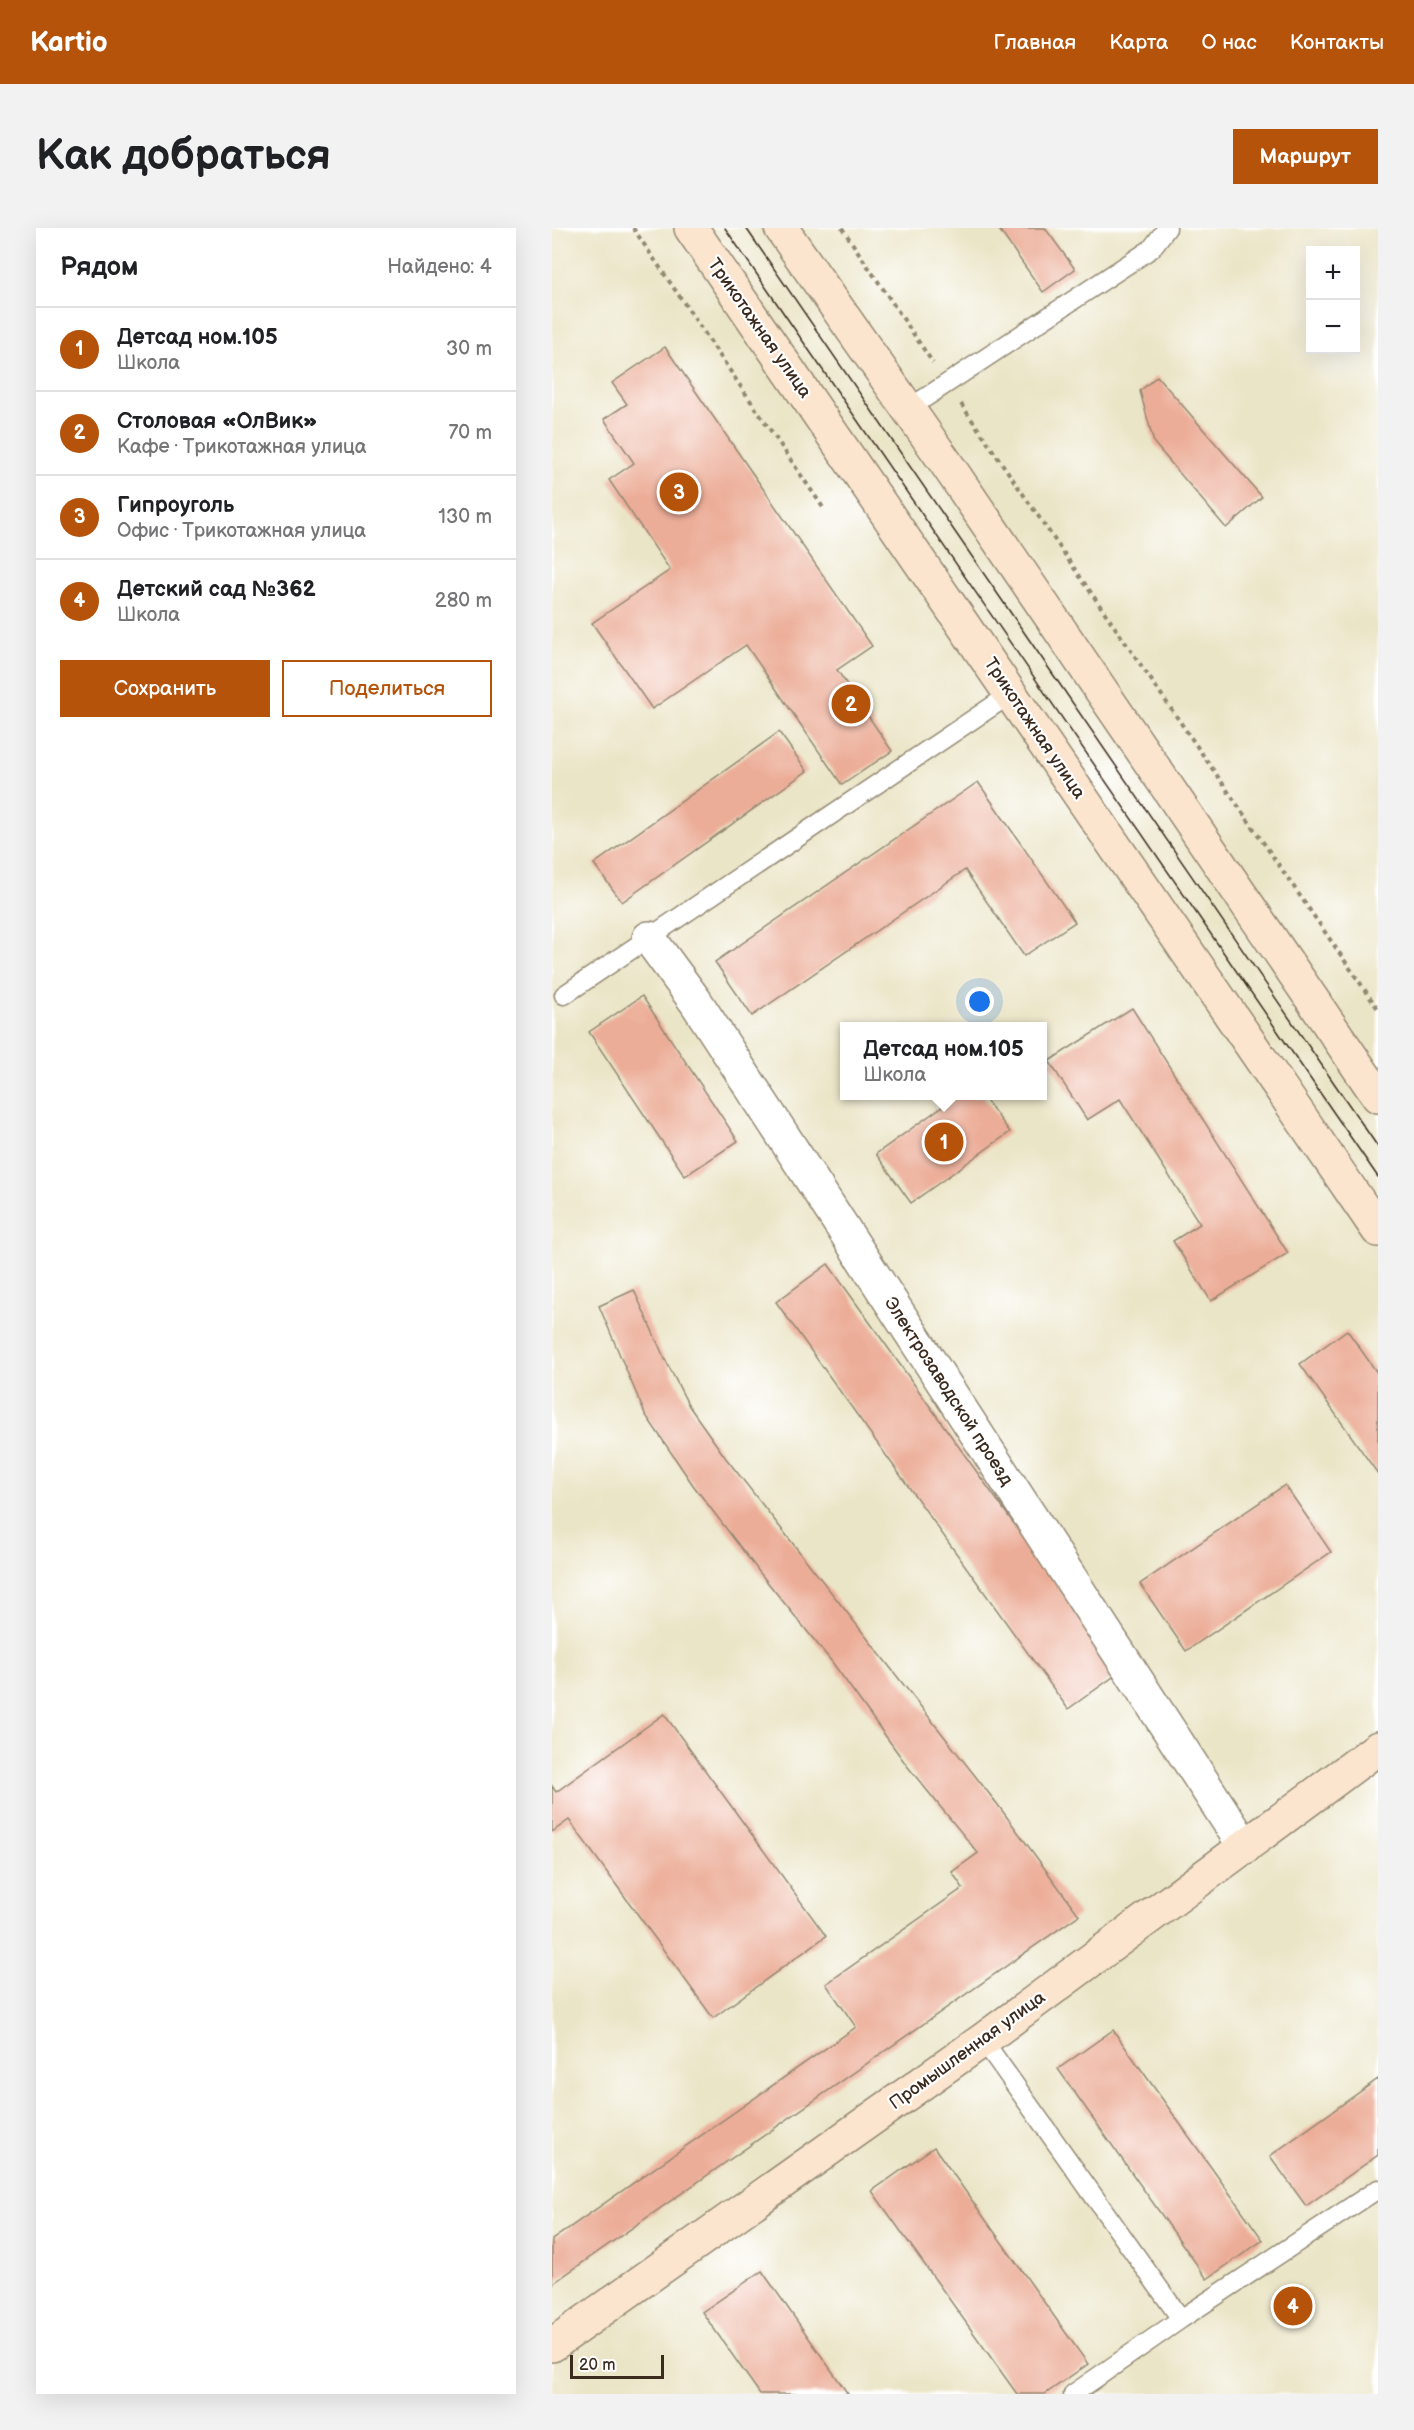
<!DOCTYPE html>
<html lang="ru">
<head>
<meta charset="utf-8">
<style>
  body { margin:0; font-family:"Balsamiq Sans",sans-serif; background:#f2f2f2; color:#202124 }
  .controls { position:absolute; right:18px; top:18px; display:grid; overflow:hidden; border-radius:0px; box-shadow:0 6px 24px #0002 }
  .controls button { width:54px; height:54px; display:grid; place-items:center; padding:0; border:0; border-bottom:2px solid #e0e0e0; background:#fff; color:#202124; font:30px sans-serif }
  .scale { position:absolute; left:18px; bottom:15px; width:94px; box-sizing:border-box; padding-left:6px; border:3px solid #3b2a1e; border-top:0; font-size:16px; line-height:21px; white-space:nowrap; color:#3b2a1e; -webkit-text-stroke:4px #fff; paint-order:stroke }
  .you { position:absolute; left:428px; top:774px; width:21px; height:21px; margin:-15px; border:4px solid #fff; border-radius:50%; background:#1a73e8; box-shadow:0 0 0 9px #1a73e833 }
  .badge { display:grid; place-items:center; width:39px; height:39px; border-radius:50%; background:#b45309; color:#fff; font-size:20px; font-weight:700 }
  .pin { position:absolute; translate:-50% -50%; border:3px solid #fff; box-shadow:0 2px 6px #0006 }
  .popup { position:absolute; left:288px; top:794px; width:207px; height:78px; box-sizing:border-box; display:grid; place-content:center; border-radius:0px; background:#fff; filter:drop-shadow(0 2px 4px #0005); font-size:20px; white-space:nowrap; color:#757577 }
  .popup b { font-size:22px; color:#202124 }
  .popup::after { content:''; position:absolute; left:50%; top:100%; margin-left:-12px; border:12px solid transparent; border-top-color:#fff }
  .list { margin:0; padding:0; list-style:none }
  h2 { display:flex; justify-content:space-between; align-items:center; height:78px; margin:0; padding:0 24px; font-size:26px }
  h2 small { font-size:20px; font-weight:400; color:#757577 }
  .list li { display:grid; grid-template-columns:39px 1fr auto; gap:18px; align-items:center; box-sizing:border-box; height:84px; padding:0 24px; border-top:2px solid #e0e0e0 }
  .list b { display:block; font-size:22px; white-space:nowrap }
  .list p { margin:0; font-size:20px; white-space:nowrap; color:#757577 }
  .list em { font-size:20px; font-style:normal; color:#757577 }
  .actions { display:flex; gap:12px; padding:18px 24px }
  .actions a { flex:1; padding:14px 0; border:2px solid #b45309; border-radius:0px; text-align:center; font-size:21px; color:#b45309 }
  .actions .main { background:#b45309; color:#fff }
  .map { position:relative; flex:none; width:826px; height:2166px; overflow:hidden; border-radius:0px }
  header { display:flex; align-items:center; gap:36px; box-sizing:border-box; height:84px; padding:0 30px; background:#b45309; color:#fff }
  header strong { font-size:28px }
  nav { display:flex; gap:33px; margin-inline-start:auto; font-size:21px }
  .intro { display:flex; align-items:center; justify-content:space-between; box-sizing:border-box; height:144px; padding:0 36px }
  h1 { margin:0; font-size:42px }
  .button { padding:15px 27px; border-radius:0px; background:#b45309; color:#fff; font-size:21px; font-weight:700 }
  main { display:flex; gap:36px; padding:0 36px }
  aside { flex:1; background:#fff; border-radius:0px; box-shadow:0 6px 24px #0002 }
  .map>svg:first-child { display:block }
  .building { fill:#ecad98 }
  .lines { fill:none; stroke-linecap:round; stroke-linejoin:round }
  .lane-casing { stroke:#938872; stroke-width:21 }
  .street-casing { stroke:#938872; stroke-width:36 }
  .secondary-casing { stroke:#938872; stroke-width:36 }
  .path { stroke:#938872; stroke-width:4; stroke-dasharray:4.5 4.5; stroke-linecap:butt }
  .lane { stroke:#fff; stroke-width:18 }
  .street { stroke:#fff; stroke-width:33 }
  .secondary { stroke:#fbe5cf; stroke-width:33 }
  .tram { stroke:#3b2a1e; stroke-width:1.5 }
  .labels { text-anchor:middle; stroke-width:4.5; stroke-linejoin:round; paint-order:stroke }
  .street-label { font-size:18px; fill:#3b2a1e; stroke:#fff }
</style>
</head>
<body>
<header>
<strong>Kartio</strong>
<nav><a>Главная</a><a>Карта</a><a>О нас</a><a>Контакты</a></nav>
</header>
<div class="intro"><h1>Как добраться</h1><a class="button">Маршрут</a></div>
<main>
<aside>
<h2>Рядом<small>Найдено: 4</small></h2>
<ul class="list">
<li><span class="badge">1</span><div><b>Детсад ном.105</b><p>Школа</p></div><em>30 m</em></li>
<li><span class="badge">2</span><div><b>Столовая «ОлВик»</b><p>Кафе · Трикотажная улица</p></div><em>70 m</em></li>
<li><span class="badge">3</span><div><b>Гипроуголь</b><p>Офис · Трикотажная улица</p></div><em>130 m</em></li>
<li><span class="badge">4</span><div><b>Детский сад №362</b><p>Школа</p></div><em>280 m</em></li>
</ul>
<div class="actions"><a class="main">Сохранить</a><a>Поделиться</a></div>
</aside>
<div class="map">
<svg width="826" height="2166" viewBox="0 0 826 2166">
  <rect width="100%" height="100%" fill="#fff"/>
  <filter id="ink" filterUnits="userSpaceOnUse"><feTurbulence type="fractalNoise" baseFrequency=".0167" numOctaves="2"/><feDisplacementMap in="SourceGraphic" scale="12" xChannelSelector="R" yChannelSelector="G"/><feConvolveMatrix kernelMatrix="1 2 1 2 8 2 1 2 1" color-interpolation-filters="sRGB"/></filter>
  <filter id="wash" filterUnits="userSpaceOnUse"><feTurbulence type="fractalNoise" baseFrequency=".008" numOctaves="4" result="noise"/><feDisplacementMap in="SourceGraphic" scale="24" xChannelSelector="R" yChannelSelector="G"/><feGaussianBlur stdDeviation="1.35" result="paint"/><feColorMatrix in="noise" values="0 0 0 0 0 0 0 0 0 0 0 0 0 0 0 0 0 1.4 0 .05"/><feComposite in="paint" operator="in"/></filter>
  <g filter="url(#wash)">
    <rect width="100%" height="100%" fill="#ebe5c7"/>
    <g id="blocks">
      <path class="building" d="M446,0H493L523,41L491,64Z
        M113,119L320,418L285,442L340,523L290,557L194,417L100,481L40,395L118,342L57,252L82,235L52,191L75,176L60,155Z
        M605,148L710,269L674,300L602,215L588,163Z
        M227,504L255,543L70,674L42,636Z
        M426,554L523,694L472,728L413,642L200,788L163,734Z
        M90,768L186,913L133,948L37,804Z
        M580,780L736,1025L659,1073L621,1013L648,996L568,871L535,892L497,833Z
        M405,868H431L458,904L359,975L324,926Z
        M276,1036L568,1444L516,1481L224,1074Z
        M82,1062L111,1127L137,1178L173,1229L446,1577L527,1687L0,2056V2012L304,1799L274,1756L411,1660L400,1644L426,1625L356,1539L280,1434L208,1345L141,1257L93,1186L47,1078Z
        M795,1102L826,1146V1246L748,1136Z
        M733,1257L779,1324L634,1423L588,1356Z
        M112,1486L274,1708L161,1790L17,1592L0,1604V1558L4,1564Z
        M561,1802L711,2012L655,2051L506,1841Z
        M826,1851V1927L754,1978L718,1928Z
        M382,1919L536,2136L493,2166H465L320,1963Z
        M210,2043L296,2166H208L150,2084Z"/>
    </g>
  </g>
  <g filter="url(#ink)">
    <use href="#blocks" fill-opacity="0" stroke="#938872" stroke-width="1.5"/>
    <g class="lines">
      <g class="lane-casing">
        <path id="lane" d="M356,181L599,21L615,0
          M12,767L460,465
          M431,1812L629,2091L521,2166
          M629,2091L826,1961"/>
      </g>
      <g class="street-casing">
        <path id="street" d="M97,710L144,774L693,1619"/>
      </g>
      <g class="secondary-casing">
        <path id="secondary" d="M139,0L826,1002
          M229,0L394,235L826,868
          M0,2117L431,1812L826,1520"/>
      </g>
      <path class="path" d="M81,0L272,281
        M290,0L381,135
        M409,176L826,781"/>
      <use href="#lane" class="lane"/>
      <use href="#street" class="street"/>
      <use href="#secondary" class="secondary"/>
      <path class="tram" d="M173,0L826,949
        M194,0L826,919"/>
    </g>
  </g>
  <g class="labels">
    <g class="street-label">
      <text transform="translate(208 100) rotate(55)" y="6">Трикотажная улица</text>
      <text transform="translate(483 500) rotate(56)" y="6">Трикотажная улица</text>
      <text transform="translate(397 1163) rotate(57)" y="6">Электрозаводской проезд</text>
      <text transform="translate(415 1822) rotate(-36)" y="6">Промышленная улица</text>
    </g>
  </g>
</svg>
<div class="controls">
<button>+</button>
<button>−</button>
</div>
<div class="scale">20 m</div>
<div class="you"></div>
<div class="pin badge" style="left:392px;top:914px">1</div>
<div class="popup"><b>Детсад ном.105</b>Школа</div>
<div class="pin badge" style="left:299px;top:476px">2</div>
<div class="pin badge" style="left:127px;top:264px">3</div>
<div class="pin badge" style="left:741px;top:2078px">4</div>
</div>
</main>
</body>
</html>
